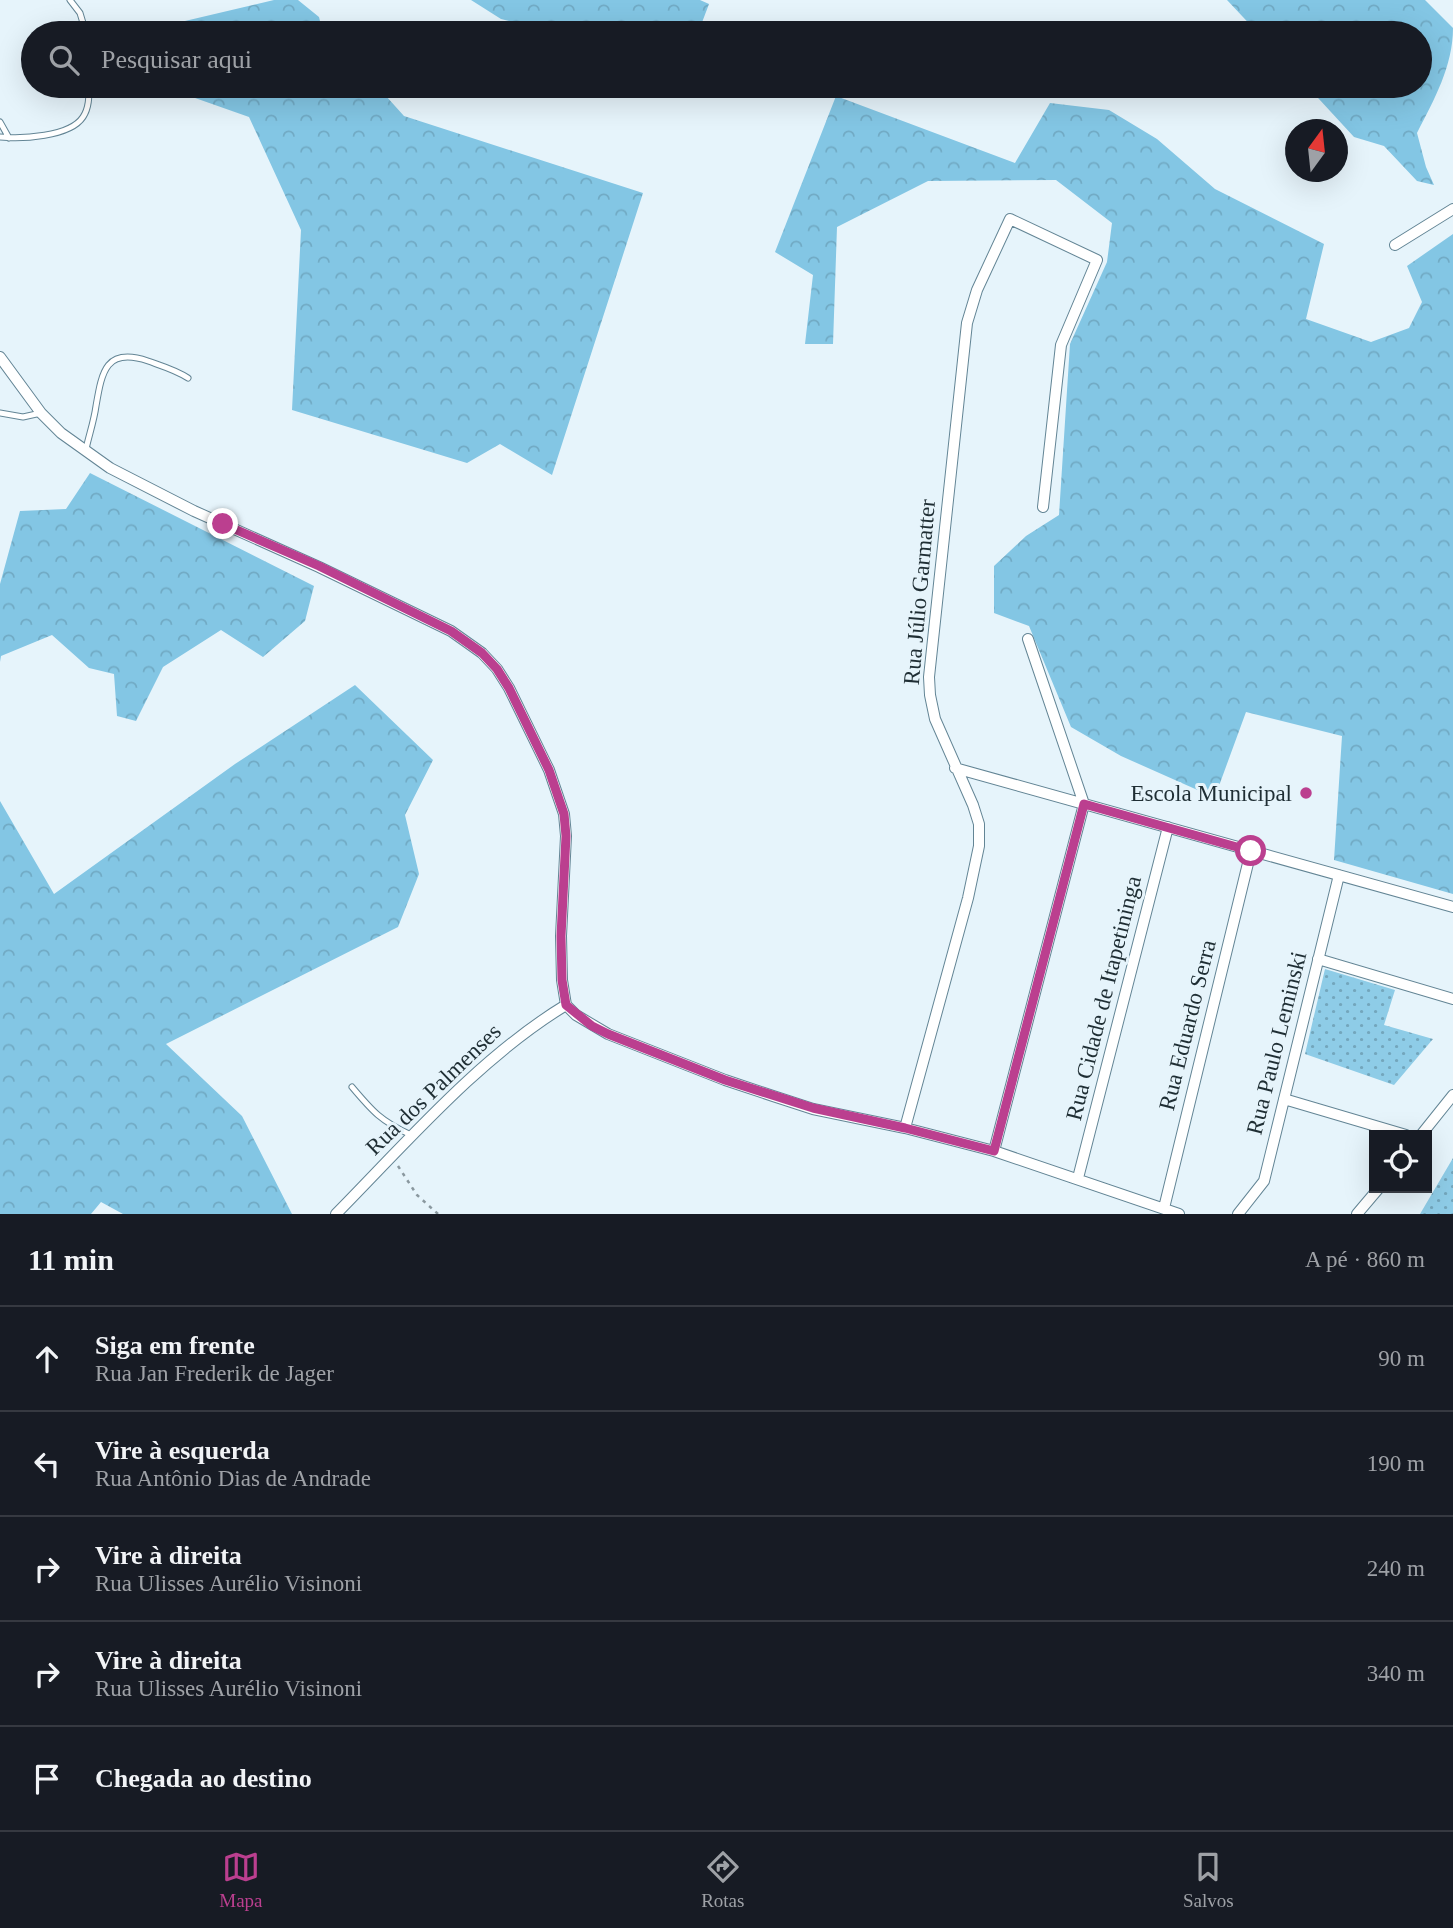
<!DOCTYPE html>
<html lang="pt">
<head>
<meta charset="utf-8">
<style>
  body { margin:0; font-family:"Times New Roman",serif; background:#242831; color:#f1f3f6 }
  .controls { position:absolute; right:21px; bottom:21px; display:grid; overflow:hidden; border-radius:0px; box-shadow:0 7px 28px #0002 }
  .controls button { width:63px; height:63px; display:grid; place-items:center; padding:0; border:0; border-bottom:2px solid #363941; background:#171b24; color:#f1f3f6; font:35px sans-serif }
  .compass { position:absolute; left:1285px; top:119px; width:63px; height:63px; border-radius:50%; background:#171b24; box-shadow:0 7px 28px #0002; rotate:15deg }
  .stop { position:absolute; width:21px; height:21px; margin:-16px; border:5px solid #bb3f8f; border-radius:50%; background:#fff }
  .stop.end { background:#bb3f8f; border-color:#fff; box-shadow:0 2px 7px #0008 }
  .list { margin:0; padding:0; list-style:none }
  h2 { display:flex; justify-content:space-between; align-items:center; height:91px; margin:0; padding:0 28px; font-size:30px }
  h2 small { font-size:23px; font-weight:400; color:#9ea1a6 }
  .list li { display:grid; grid-template-columns:46px 1fr auto; gap:21px; align-items:center; box-sizing:border-box; height:105px; padding:0 28px; border-top:2px solid #363941 }
  .list b { display:block; font-size:26px; white-space:nowrap }
  .list p { margin:0; font-size:23px; white-space:nowrap; color:#9ea1a6 }
  .list em { font-size:23px; font-style:normal; color:#9ea1a6 }
  .icon { flex:none; width:38px; height:38px; fill:none; stroke:currentColor; stroke-width:2; stroke-linecap:round; stroke-linejoin:round }
  .map { position:relative; flex:none; width:1453px; height:1214px; overflow:hidden }
  .search { position:absolute; background:#171b24; box-shadow:0 7px 28px #0002; left:21px; right:21px; top:21px; height:77px; display:flex; align-items:center; gap:18px; box-sizing:border-box; padding:0 24px; border-radius:38px; color:#9ea1a6; font-size:26px }
  .sheet { height:616px; background:#171b24 }
  nav { display:flex; justify-content:space-around; align-items:center; box-sizing:border-box; height:98px; border-top:2px solid #363941; background:#171b24; font-size:19px; color:#9ea1a6 }
  nav a { display:grid; justify-items:center; gap:4px }
  nav .on { color:#bb3f8f }
  .map>svg:first-child { display:block }
  .forest { fill:url(#forest-crowns) }
  .park { fill:url(#park-dots) }
  .lines { fill:none; stroke-linecap:round; stroke-linejoin:round }
  .lane-casing { stroke:#638595; stroke-width:7 }
  .street-casing { stroke:#638595; stroke-width:12 }
  .path { stroke:#8a989f; stroke-width:2.5; stroke-dasharray:3.5 5; stroke-linecap:butt }
  .lane { stroke:#fff; stroke-width:5 }
  .street { stroke:#fff; stroke-width:10 }
  .route { stroke:#bb3f8f; stroke-width:9 }
  .poi-dot { fill:#bb3f8f; stroke:#e6f4fb; stroke-width:2.5 }
  .labels { text-anchor:middle; stroke-width:6; stroke-linejoin:round; paint-order:stroke }
  .street-label { font-size:23px; fill:#1f2e34; stroke:#e6f4fb }
  .poi-label { font-size:23px; fill:#1f2e34; stroke:#e6f4fb; text-anchor:end }
</style>
</head>
<body>
<div class="map">
<svg width="1453" height="1214" viewBox="0 0 1453 1214">
  <defs>
    <pattern id="forest-crowns" width="20" height="18" patternUnits="userSpaceOnUse" patternTransform="scale(1.75)"><rect width="20" height="18" fill="#83c6e4"/><path d="M2 6a3 3 0 1 1 6 0M12 15a3 3 0 1 1 6 0" fill="none" stroke="#71aac4"/></pattern>
    <pattern id="park-dots" width="8" height="8" patternUnits="userSpaceOnUse" patternTransform="scale(1.75)"><rect width="8" height="8" fill="#8ecce7"/><path d="M2 2h.1M6 6h.1" fill="none" stroke="#73a6bc" stroke-width="1.8" stroke-linecap="round"/></pattern>
  </defs>
  <rect width="100%" height="100%" fill="#e6f4fb"/>
  <path class="forest" d="M274,0H298L319,17L323,33H145L151,29Z
    M471,0H700L709,4L698,33H639L630,24L586,33H556L501,19Z
    M1227,0H1425L1453,28C1453,66 1434,100 1417,133L1426,167L1434,185L1417,181L1384,146L1354,137L1307,86H1420V33H1258Z
    M161,86H377L404,116L643,193L552,475L500,444L467,463L292,410L301,230L249,117Z
    M836,96L1015,163L1050,103L1109,110L1157,139L1215,189L1324,244L1306,319L1371,342L1409,328L1422,302L1407,266L1453,234V894L1334,860L1342,736L1246,712L1216,794L1202,792L1121,756L1071,727L1029,626L994,613V566L1026,536L1059,515L1070,344L1107,262L1112,223L1056,180L928,181L837,227L833,344H805L813,275L775,252Z
    M90,473L314,586L305,621L263,657L221,630L163,667L136,721L117,716L114,674L89,668L52,635L1,656L0,662V584L20,511L66,509Z
    M355,685L433,760L405,815L419,874L398,927L166,1044L242,1116L292,1214H123L101,1202L91,1214H0V801L54,894L235,764Z"/>
  <path class="park" d="M1325,969L1395,990L1384,1025L1433,1039L1394,1085L1305,1054Z
    M1453,1158V1214H1420Z"/>
  <g class="lines">
    <g class="lane-casing">
      <path id="lane" d="M70,0L80,13L86,33
        M0,122L9,138
        M0,137C21,139 70,137 83,117C89,108 89,97 89,86
        M0,413L23,417L41,413
        M86,449C89,435 94,421 96,406C102,371 106,347 148,361C162,366 176,370 188,378
        M352,1087C373,1112 381,1121 411,1135"/>
    </g>
    <g class="street-casing">
      <path id="street" d="M1395,245L1453,209
        M0,357L41,413L61,433L110,468L194,511L319,567L451,631L482,653L497,669L509,688L549,770L564,814L566,836L561,936L562,980L566,1005L576,1015L608,1034L725,1080L773,1096L813,1109L905,1128L994,1151L1179,1214
        M955,768L1453,907
        M1318,959L1453,999
        M1284,1099L1406,1135
        M905,1128L968,898L979,846V824L973,805L935,719L930,695L929,677L967,323L977,290L1010,219L1097,260L1061,345L1043,507
        M1421,1135L1453,1095
        M994,1151L1084,804L1028,639
        M1078,1178L1168,827
        M1164,1208L1251,851
        M336,1214C407,1142 480,1057 566,1005
        M1238,1214L1264,1181L1339,875
        M1357,1214L1379,1188"/>
    </g>
    <path class="path" d="M398,1166L417,1195L438,1214"/>
    <use href="#lane" class="lane"/>
    <use href="#street" class="street"/>
  </g>
  <g class="lines">
    <path class="route" d="M223,524L319,566L451,631L482,653L497,669L509,688L549,770L564,814L566,836L561,936L562,980L566,1005L592,1026L608,1034L725,1080L813,1108L905,1128L994,1151L1084,804L1251,851"/>
  </g>
  <circle class="poi-dot" cx="1306" cy="793" r="7"/>
  <g class="labels">
    <g class="street-label">
      <text transform="translate(919 592) rotate(-85)" y="8">Rua Júlio Garmatter</text>
      <text transform="translate(1103 998) rotate(-76)" y="8">Rua Cidade de Itapetininga</text>
      <text transform="translate(1187 1025) rotate(-76)" y="8">Rua Eduardo Serra</text>
      <text transform="translate(1276 1043) rotate(-76)" y="8">Rua Paulo Leminski</text>
      <text transform="translate(433 1089) rotate(-44)" y="8">Rua dos Palmenses</text>
    </g>
    <g class="poi-label">
      <text x="1292" y="801">Escola Municipal</text>
    </g>
  </g>
</svg>
<div class="controls">
<button><svg class="icon" aria-label="locate" viewBox="0 0 24 24"><circle cx="12" cy="12" r="6"/><path d="M12 2v4M12 18v4M2 12h4M18 12h4"/></svg></button>
</div>
<svg class="compass" viewBox="-18 -18 36 36"><path d="M0-13l5 13h-10z" fill="#e53935"/><path d="M0 13l5-13h-10z" fill="#9ea1a6"/></svg>
<div class="stop" style="left:1251px;top:851px"></div>
<div class="stop end" style="left:223px;top:524px"></div>
<div class="search"><svg class="icon" aria-label="search" viewBox="0 0 24 24"><circle cx="10" cy="10" r="6"/><path d="M15 15l6 6"/></svg>Pesquisar aqui</div>
</div>
<section class="sheet">
<h2>11 min<small>A pé · 860 m</small></h2>
<ul class="list">
<li><svg class="icon" aria-label="ahead" viewBox="0 0 24 24"><path d="M12 20V5M6 11l6-6 6 6"/></svg><div><b>Siga em frente</b><p>Rua Jan Frederik de Jager</p></div><em>90 m</em></li>
<li><svg class="icon" aria-label="left" viewBox="0 0 24 24"><path d="M17 20v-9H6M10 6l-5 5 5 5"/></svg><div><b>Vire à esquerda</b><p>Rua Antônio Dias de Andrade</p></div><em>190 m</em></li>
<li><svg class="icon" aria-label="right" viewBox="0 0 24 24"><path d="M7 20v-9h11M14 6l5 5-5 5"/></svg><div><b>Vire à direita</b><p>Rua Ulisses Aurélio Visinoni</p></div><em>240 m</em></li>
<li><svg class="icon" aria-label="right" viewBox="0 0 24 24"><path d="M7 20v-9h11M14 6l5 5-5 5"/></svg><div><b>Vire à direita</b><p>Rua Ulisses Aurélio Visinoni</p></div><em>340 m</em></li>
<li><svg class="icon" aria-label="arrive" viewBox="0 0 24 24"><path d="M6 21V4h12l-3 4 3 4H6"/></svg><div><b>Chegada ao destino</b></div></li>
</ul>
</section>
<nav>
<a class="on"><svg class="icon" aria-label="map" viewBox="0 0 24 24"><path d="M3 6l6-2 6 2 6-2v14l-6 2-6-2-6 2zM9 4v14M15 6v14"/></svg>Mapa</a>
<a><svg class="icon" aria-label="directions" viewBox="0 0 24 24"><path d="M12 3l9 9-9 9-9-9zM9 14v-3h6M13 9l2 2-2 2"/></svg>Rotas</a>
<a><svg class="icon" aria-label="saved" viewBox="0 0 24 24"><path d="M7 4h10v16l-5-4-5 4z"/></svg>Salvos</a>
</nav>
</body>
</html>
